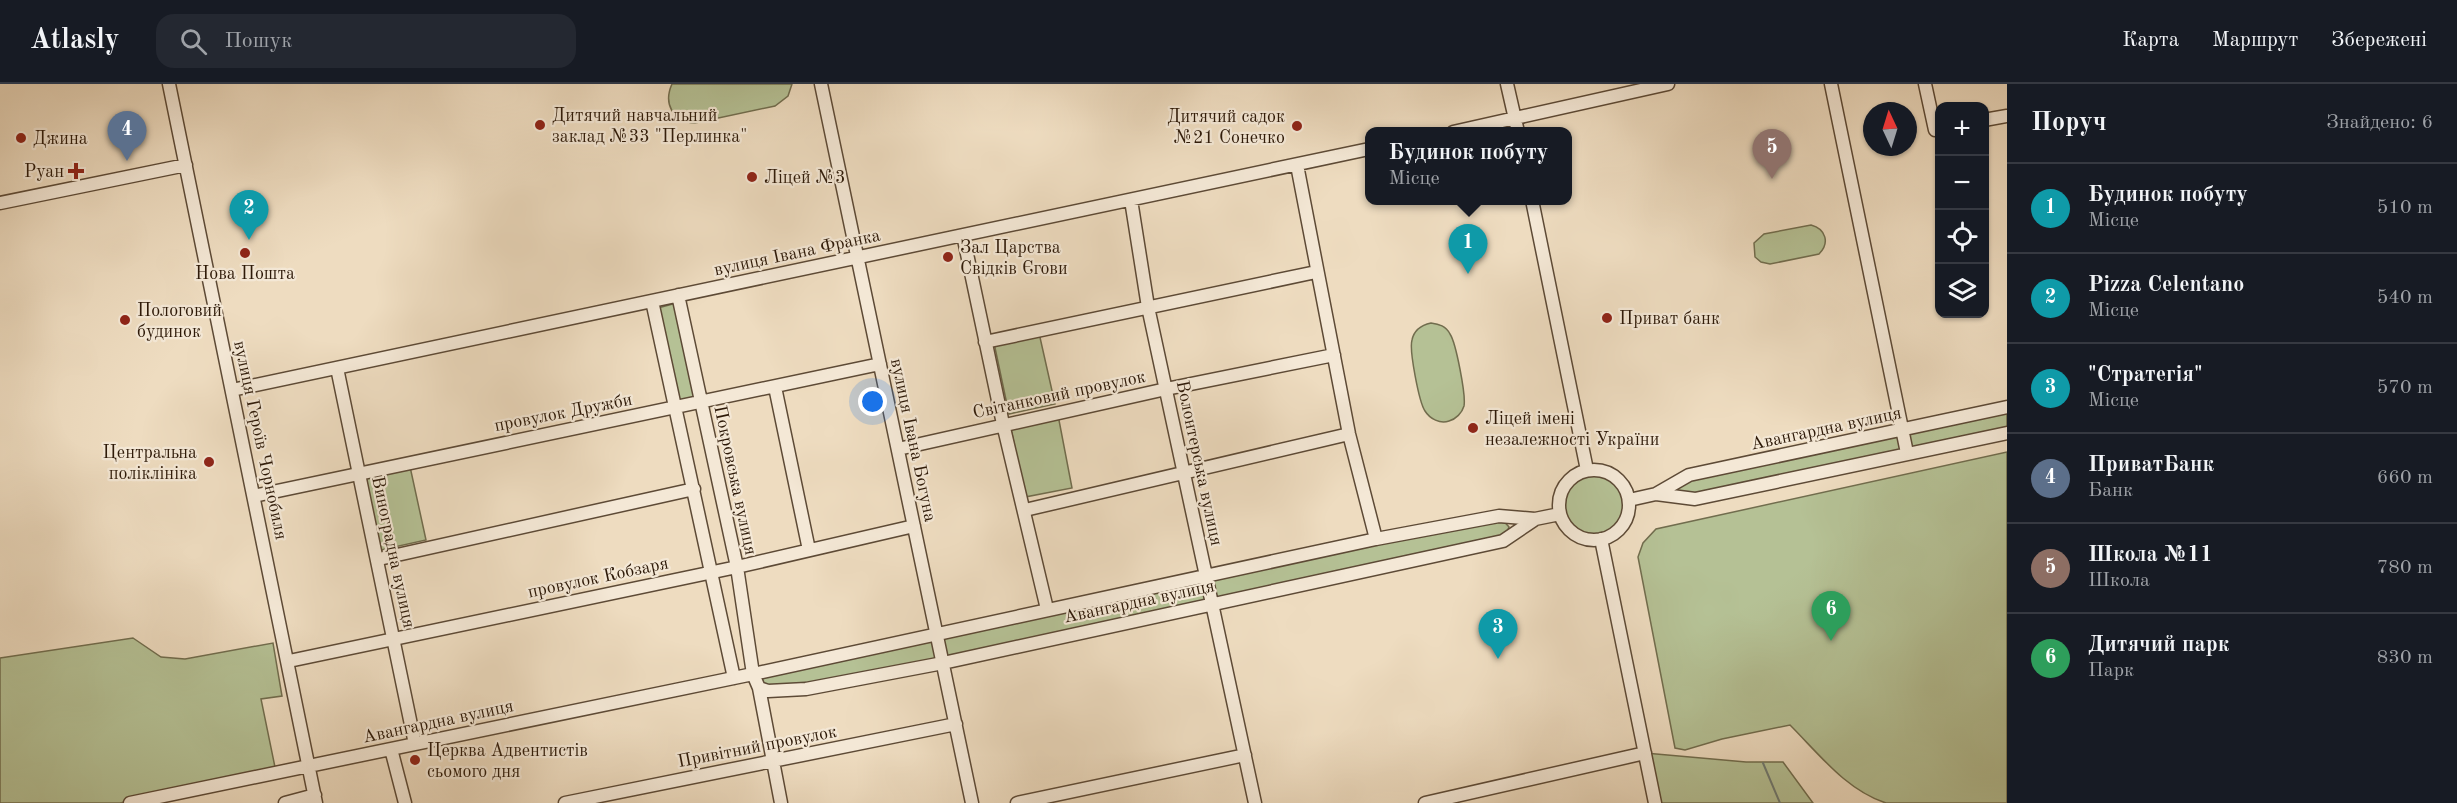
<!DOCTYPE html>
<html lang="uk">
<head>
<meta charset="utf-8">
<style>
  body { margin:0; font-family:"Old Standard TT",serif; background:#242831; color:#f1f3f6 }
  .controls { position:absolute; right:18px; top:18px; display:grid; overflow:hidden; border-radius:12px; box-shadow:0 2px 4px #0004 }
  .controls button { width:54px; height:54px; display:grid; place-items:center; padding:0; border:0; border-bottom:2px solid #363941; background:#171b24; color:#f1f3f6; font:30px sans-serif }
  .compass { position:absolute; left:1863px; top:18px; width:54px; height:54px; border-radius:50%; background:#171b24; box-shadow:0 2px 4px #0004; rotate:356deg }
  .you { position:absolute; left:873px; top:318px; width:21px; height:21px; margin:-15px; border:4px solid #fff; border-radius:50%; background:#1a73e8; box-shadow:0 0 0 9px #1a73e833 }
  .badge { display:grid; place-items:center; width:39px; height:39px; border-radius:50%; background:#c59692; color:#fff; font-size:20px; font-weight:700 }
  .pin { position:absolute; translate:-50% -50px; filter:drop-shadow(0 2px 3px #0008) }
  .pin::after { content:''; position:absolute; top:32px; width:21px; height:18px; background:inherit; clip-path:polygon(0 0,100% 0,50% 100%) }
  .popup { position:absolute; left:1365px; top:43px; width:207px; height:78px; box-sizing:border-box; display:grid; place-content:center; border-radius:12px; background:#171b24; filter:drop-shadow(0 2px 4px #0005); font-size:20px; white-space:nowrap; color:#9ea1a6 }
  .popup b { font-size:22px; color:#f1f3f6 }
  .popup::after { content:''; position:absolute; left:50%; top:100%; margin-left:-12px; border:12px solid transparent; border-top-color:#171b24 }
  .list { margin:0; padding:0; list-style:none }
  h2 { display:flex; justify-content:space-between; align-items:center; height:78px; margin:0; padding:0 24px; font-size:26px }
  h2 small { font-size:20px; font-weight:400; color:#9ea1a6 }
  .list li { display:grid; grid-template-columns:39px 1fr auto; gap:18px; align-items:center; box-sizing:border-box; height:90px; padding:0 24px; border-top:2px solid #363941 }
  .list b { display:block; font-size:22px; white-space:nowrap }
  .list p { margin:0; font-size:20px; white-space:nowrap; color:#9ea1a6 }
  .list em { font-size:20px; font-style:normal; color:#9ea1a6 }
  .icon { flex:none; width:33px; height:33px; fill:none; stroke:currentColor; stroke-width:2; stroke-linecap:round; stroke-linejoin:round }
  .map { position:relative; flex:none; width:2007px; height:719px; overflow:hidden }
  header { display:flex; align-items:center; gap:36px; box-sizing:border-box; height:84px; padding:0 30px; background:#171b24; border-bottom:2px solid #363941 }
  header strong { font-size:28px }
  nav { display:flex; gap:33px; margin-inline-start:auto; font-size:21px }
  .search { width:420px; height:54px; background:#242831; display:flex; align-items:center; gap:15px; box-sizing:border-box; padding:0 21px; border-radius:18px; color:#9ea1a6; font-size:22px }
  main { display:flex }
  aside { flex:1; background:#171b24 }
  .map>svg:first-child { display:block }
  .green { fill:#b5c195; stroke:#716d4e; stroke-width:1.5 }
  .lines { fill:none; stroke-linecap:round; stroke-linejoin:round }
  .stream { stroke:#6f7a72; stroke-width:2 }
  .minor-casing { stroke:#5d4a36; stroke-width:15 }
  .minor { stroke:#f4e8d6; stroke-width:12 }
  .poi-dot { fill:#8f2418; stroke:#f4e8d6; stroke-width:2 }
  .labels { text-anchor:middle; stroke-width:4.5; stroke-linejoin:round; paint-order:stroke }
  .poi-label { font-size:18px; fill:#2d1908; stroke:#f4e8d6; text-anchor:start }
  .street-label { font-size:18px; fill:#2d1908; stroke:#f4e8d6 }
</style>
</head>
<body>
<header>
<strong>Atlasly</strong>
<div class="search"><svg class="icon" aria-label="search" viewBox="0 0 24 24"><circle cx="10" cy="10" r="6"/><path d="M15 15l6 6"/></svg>Пошук</div>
<nav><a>Карта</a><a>Маршрут</a><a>Збережені</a></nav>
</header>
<main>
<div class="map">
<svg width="2007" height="719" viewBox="0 0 2007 719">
  <rect width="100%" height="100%" fill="#eedcc0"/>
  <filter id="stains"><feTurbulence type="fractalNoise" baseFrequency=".00333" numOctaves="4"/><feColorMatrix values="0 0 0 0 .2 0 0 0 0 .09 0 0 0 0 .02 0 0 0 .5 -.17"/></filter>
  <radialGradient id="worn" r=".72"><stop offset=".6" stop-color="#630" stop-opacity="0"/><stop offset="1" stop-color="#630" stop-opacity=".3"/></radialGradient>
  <path class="green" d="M672,0H792L788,12L775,22L695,39C673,38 663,20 672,0Z
    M1811,141C1826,145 1830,159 1819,170L1770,180L1761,178L1755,173L1754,159L1764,150Z
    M680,218L701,313L680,316L678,315L658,224Z
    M1431,239C1439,240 1446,242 1450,250C1456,259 1466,311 1464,322C1462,329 1456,335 1449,337C1440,340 1430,335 1425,327C1419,318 1409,266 1412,256C1414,246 1422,241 1431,239Z
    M1039,249L1055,320L1009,330L994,259Z
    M2007,323V349L1695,415L1656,410L1689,391Z
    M1058,331L1072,404L1025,413L1010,340Z
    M2007,368V719H1886C1846,706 1819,670 1790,641L1722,655L1685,666L1675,664L1638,473L1643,459L1656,445Z
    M409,378L426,456L381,466L378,463L363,388Z
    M1563 421a31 31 0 1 1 62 0a31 31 0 1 1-62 0Z
    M1499,432L1509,443L1503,457L943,579L768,607L753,590Z
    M133,554L161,573L185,575L273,559L282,612L261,615L276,688L120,719H0V574Z
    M1645,669L1746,678H1783L1813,719H1655Z"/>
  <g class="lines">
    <path class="stream" d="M1763,679L1780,719"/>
    <g class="minor-casing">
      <path id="minor" d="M169,0L316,719
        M821,0L972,719
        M1507,0L1518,48
        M1831,0L1907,369
        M1925,0L1935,46L1940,45
        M1984,36L2007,32
        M1453,48L1668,0
        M1297,81L1349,350L1376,455
        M1131,116L1148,223L1255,719
        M1532,116L1587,386
        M0,119L186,81
        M963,151L1003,340L1047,525
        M678,211L737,483L753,590L1376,455L1499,432L1535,435L1560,430
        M652,217L734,594
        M985,258L1316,188
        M337,284L415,660
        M775,303L809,466
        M232,306L1369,65
        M898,365L1166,305L1334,271
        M1559 421a35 35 0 1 1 70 0a35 35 0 1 1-70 0Z
        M1656,410L1695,415L2007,349
        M254,412L880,280
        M1629,416L1656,410L1689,391L2007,323
        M1025,426L1349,350
        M1601,455L1655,719
        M379,475L694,405
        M289,577L737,483L914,442
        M759,604L768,607L806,605L943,579L1503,457L1534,436
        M391,665L405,719
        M130,719L753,590L759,604L781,719
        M285,719L315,711
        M565,719L956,640
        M1017,719L1245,671
        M1425,719L1645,669"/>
    </g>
    <use href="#minor" class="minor"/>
  </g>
  <g class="poi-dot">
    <circle cx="540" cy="41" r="6"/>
    <circle cx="1297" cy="42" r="6"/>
    <circle cx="21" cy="54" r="6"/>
    <path d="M73 78h6v6h6v6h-6v6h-6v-6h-6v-6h6z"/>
    <circle cx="752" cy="93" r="6"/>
    <circle cx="245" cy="169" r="6"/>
    <circle cx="948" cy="173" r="6"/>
    <circle cx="1607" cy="234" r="6"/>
    <circle cx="125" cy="236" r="6"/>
    <circle cx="1473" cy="344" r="6"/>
    <circle cx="209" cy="378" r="6"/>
    <circle cx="415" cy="676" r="6"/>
  </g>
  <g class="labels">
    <g class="poi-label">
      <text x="552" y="37">Дитячий навчальний<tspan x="552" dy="21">заклад №33 "Перлинка"</tspan></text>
      <text x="1285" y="38" text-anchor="end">Дитячий садок<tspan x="1285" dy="21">№21 Сонечко</tspan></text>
      <text x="33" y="60">Джина</text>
      <text x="64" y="93" text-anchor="end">Руан</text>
      <text x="764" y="99">Ліцей №3</text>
      <text x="960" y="169">Зал Царства<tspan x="960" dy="21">Свідків Єгови</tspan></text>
      <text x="245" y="195" text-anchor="middle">Нова Пошта</text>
      <text x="137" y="232">Пологовий<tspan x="137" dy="21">будинок</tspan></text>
      <text x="1619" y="240">Приват банк</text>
      <text x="1485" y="340">Ліцей імені<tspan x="1485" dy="21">незалежності України</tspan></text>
      <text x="197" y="374" text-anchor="end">Центральна<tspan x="197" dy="21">поліклініка</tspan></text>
      <text x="427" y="672">Церква Адвентистів<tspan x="427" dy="21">сьомого дня</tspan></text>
    </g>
    <g class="street-label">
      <text transform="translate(797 168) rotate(-12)" y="6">вулиця Івана Франка</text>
      <text transform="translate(1059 310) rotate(-12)" y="6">Світанковий провулок</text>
      <text transform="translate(563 328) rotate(-11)" y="6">провулок Дружби</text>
      <text transform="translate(1826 344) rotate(-12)" y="6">Авангардна вулиця</text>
      <text transform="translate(261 356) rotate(78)" y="6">вулиця Героїв Чорнобиля</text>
      <text transform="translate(914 356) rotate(78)" y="6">вулиця Івана Богуна</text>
      <text transform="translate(1200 379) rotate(78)" y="6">Волонтерська вулиця</text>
      <text transform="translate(736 396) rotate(78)" y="6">Покровська вулиця</text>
      <text transform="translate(394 468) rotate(78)" y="6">Виноградна вулиця</text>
      <text transform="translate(598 493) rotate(-12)" y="6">провулок Кобзаря</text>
      <text transform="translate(1139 517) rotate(-12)" y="6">Авангардна вулиця</text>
      <text transform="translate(438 637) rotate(-12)" y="6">Авангардна вулиця</text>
      <text transform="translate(757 662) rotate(-11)" y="6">Привітний провулок</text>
    </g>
  </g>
  <rect width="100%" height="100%" filter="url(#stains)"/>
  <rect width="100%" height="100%" fill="url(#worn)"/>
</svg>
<div class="controls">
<button>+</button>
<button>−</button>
<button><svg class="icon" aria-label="locate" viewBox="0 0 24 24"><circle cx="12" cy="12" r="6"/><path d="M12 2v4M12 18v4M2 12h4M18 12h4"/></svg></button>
<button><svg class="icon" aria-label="layers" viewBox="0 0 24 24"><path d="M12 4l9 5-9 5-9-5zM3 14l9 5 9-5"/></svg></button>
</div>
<svg class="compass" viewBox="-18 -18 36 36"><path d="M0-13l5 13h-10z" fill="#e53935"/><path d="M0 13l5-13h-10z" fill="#9ea1a6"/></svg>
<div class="you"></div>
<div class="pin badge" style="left:1468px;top:190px;background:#0f9aa8">1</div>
<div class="popup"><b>Будинок побуту</b>Місце</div>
<div class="pin badge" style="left:249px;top:156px;background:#0f9aa8">2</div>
<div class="pin badge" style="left:1498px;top:575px;background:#0f9aa8">3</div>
<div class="pin badge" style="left:127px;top:77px;background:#5c6f8a">4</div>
<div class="pin badge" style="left:1772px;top:95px;background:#8d6e63">5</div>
<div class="pin badge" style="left:1831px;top:557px;background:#2e9e5b">6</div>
</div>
<aside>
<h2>Поруч<small>Знайдено: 6</small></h2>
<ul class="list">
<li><span class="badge" style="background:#0f9aa8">1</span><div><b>Будинок побуту</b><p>Місце</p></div><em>510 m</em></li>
<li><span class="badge" style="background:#0f9aa8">2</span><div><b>Pizza Celentano</b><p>Місце</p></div><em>540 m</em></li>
<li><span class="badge" style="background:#0f9aa8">3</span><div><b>&quot;Стратегія&quot;</b><p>Місце</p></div><em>570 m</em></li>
<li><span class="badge" style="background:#5c6f8a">4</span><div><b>ПриватБанк</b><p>Банк</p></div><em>660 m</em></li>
<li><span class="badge" style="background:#8d6e63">5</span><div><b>Школа №11</b><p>Школа</p></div><em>780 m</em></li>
<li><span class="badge" style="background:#2e9e5b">6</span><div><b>Дитячий парк</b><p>Парк</p></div><em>830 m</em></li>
</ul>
</aside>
</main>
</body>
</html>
